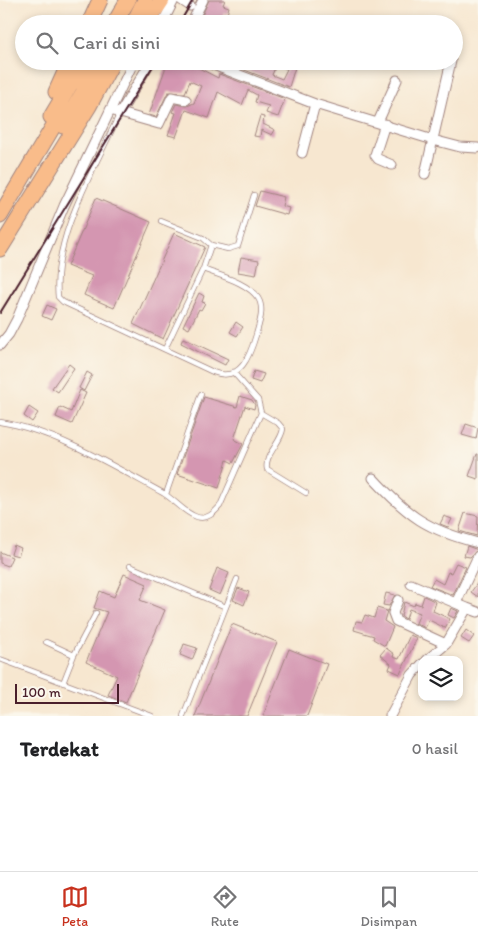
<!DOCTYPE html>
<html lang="id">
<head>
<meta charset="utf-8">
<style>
  body { margin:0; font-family:Itim,sans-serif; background:#f6f6f6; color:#202124 }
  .controls { position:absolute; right:15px; bottom:15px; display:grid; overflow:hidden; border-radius:10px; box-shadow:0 2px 8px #0003 }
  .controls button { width:45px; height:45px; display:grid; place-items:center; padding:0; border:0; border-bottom:1px solid #e0e0e0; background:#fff; color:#202124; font:25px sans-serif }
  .scale { position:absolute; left:15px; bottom:12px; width:104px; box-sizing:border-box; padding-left:5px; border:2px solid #4a1f2b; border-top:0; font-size:14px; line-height:18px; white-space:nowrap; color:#4a1f2b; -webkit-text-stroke:4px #fbf7ec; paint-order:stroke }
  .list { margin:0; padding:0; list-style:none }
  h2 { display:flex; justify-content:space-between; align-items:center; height:65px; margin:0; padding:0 20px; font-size:21px }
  h2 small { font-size:16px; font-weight:400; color:#757577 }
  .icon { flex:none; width:28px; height:28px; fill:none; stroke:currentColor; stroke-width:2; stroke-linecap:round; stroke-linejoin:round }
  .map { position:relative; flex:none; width:478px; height:716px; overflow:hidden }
  .search { position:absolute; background:#fff; box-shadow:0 2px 8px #0003; left:15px; right:15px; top:15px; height:55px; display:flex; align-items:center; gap:12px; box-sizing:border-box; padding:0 18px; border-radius:28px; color:#757577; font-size:19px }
  .sheet { height:155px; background:#fff }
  nav { display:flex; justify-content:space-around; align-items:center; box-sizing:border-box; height:70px; border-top:1px solid #e0e0e0; background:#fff; font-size:14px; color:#757577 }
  nav a { display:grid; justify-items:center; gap:2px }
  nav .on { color:#c8321e }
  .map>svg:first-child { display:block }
  .building { fill:#d496b1; fill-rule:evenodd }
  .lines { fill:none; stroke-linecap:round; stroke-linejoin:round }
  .service-casing { stroke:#a0837e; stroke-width:6 }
  .minor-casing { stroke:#a0837e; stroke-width:11 }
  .motorway-casing { stroke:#a0837e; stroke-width:17 }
  .service { stroke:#fff; stroke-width:4.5 }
  .minor { stroke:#fff; stroke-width:9 }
  .motorway { stroke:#f9bc8a; stroke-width:15 }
  .rail { stroke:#4a1f2b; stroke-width:2 }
</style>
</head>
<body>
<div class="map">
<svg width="478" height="716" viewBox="0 0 478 716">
  <rect width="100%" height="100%" fill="#fbf7ec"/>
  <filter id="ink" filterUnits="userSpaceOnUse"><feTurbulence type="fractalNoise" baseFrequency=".02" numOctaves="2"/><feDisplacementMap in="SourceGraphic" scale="10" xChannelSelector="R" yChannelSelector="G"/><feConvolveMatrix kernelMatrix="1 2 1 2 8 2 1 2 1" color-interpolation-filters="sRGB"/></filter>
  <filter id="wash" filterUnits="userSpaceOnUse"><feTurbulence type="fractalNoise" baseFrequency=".0096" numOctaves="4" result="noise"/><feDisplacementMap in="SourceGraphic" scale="20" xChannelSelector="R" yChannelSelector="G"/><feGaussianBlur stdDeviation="1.12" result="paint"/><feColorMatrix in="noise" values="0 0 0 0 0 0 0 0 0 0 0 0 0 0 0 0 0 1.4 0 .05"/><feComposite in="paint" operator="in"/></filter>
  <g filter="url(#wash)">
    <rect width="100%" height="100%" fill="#f7e7d0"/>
    <g id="blocks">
      <path class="building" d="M209,0H225L223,5L229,7L227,14L224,13L220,24H198Z
        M263,15L274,17L272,24H262Z
        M168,61L192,67L193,65L218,78L219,74L285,99L278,117L266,113L269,106L255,102L257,95L248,90L242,105L218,92L209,118L186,110L176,137L168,135L176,113L172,112L176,104L187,106L194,103L201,86L190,81L185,93L168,92L156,117L149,115Z
        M246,61H289L296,64L289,87L242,69ZM276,65L287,69L282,79L272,75Z
        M260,116L264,117L263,124L275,130L272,135L261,130L260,137L254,136Z
        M260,191L284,197L282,206L289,208L287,215L255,206Z
        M96,198L151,222L114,308L84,295L92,276L67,266Z
        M174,233L205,247L163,339L133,324Z
        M241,257L259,260L256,275L238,272Z
        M199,293L204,296L202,302L205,303L201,310L199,309L189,329L183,326Z
        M47,305L56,309L51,320L42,316Z
        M236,322L243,327L237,336L230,332Z
        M183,338L228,359L225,365L181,343Z
        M69,364L74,368L58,392L52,388Z
        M254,371L264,374L260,383L251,380Z
        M87,372L92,375L84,391L79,388Z
        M80,390L86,393L72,424L56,417L60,407L71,412Z
        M240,396L252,400L255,405L254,409L245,406L234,439L243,444L233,463L227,460L219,488L177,474L204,397L237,407Z
        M29,407L38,413L32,422L24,416Z
        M466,424L478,428L476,439L462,435Z
        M477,454H478V479L469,476Z
        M465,513L478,516L477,536L459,531Z
        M444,516L452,519L448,527L440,524Z
        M14,545L21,548L18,556L11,554Z
        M467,546L478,550L470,557L464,556Z
        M0,552L12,557L8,566L0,563Z
        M456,563L466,567L453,595L430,586L434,579L443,584L448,572L451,573Z
        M217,568L229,573L220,595L209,590Z
        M124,574L147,584L140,600L165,610L126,702L108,695L117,676L86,662L107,612L94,608L100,591L114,597Z
        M478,582V597L471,592Z
        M238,588L249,592L244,605L233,600Z
        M386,593L395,595L389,606L383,605Z
        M424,596L436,602L433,611L450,619L445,628L429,620L425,628L416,623L420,613L409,609L406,619L401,616L404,602L414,606L415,603L421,605Z
        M377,608L387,611L384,621L393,627L385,646L373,639L374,636L354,630L356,621L362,622L365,615L374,618Z
        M451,608L458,611L454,618L448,615Z
        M232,624L277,642L247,716H195Z
        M466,630L474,636L469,643L461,638Z
        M410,635L417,638L400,674L389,669L391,664L380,655L386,648L394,654L393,657L399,659Z
        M184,644L197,648L192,660L180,655Z
        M289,649L327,664L307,716H263Z"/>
    </g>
  </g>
  <g filter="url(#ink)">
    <use href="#blocks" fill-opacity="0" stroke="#a0837e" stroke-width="1"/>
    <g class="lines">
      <g class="service-casing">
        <path id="service" d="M119,115C95,168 52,238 58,297L63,302L213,372C241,383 250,355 256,335C259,324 265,309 258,298C247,282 220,276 203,269
          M161,221L203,238L211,245L203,269L165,349
          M211,245L228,249L238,246L254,195
          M261,413L278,423L283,429C281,443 264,455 267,469L306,493
          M0,422C57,431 113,466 163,493C175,500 184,513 197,517C207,520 214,513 220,506L261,413L258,400L233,372
          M166,494L201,394
          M130,566L226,607
          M46,642L74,655
          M0,659L152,716
          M63,683L74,655L96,613
          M183,716L237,579"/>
      </g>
      <g class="minor-casing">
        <path id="minor" d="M181,0L190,6
          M162,24L174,0
          M191,24L203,0
          M251,24L252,21
          M203,61L315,104L433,140L460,147L478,148
          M231,70L236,61
          M110,110L159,124L172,97L186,100
          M119,115L151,61
          M378,122L397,80
          M385,124L375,155L378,159L392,165
          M302,153L315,104
          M425,174L451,61
          M0,345L9,334L17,319L64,206L134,61
          M373,478C408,516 427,530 478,543
          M411,584L467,608
          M398,600L393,613L396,621L446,644
          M456,603L478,556
          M427,660L446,644L467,608L478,612
          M390,716L412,675L422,664"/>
      </g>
      <g class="motorway-casing">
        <path id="motorway" d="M89,24L100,0
          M114,24L128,0
          M133,24L145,0
          M146,24L162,0
          M80,82L92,61
          M56,92L70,61
          M51,117L80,68
          M63,126L95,73
          M0,216L63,110
          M0,249L89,106L113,61"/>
      </g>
      <use href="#service" class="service"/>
      <use href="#minor" class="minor"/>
      <use href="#motorway" class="motorway"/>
      <path class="rail" d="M179,24L193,0
        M0,313L156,61"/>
    </g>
  </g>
</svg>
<div class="controls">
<button><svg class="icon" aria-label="layers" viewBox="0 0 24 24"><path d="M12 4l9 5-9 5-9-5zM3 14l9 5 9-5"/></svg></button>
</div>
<div class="scale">100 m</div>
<div class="search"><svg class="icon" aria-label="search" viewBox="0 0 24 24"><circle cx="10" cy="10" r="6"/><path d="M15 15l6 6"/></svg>Cari di sini</div>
</div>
<section class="sheet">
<h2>Terdekat<small>0 hasil</small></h2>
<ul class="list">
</ul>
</section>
<nav>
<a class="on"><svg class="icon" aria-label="map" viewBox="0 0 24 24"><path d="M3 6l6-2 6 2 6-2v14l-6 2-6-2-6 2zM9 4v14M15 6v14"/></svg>Peta</a>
<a><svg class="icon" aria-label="directions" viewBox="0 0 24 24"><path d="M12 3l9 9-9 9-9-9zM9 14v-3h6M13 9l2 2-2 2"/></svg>Rute</a>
<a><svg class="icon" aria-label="saved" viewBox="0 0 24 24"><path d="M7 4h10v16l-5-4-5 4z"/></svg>Disimpan</a>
</nav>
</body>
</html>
